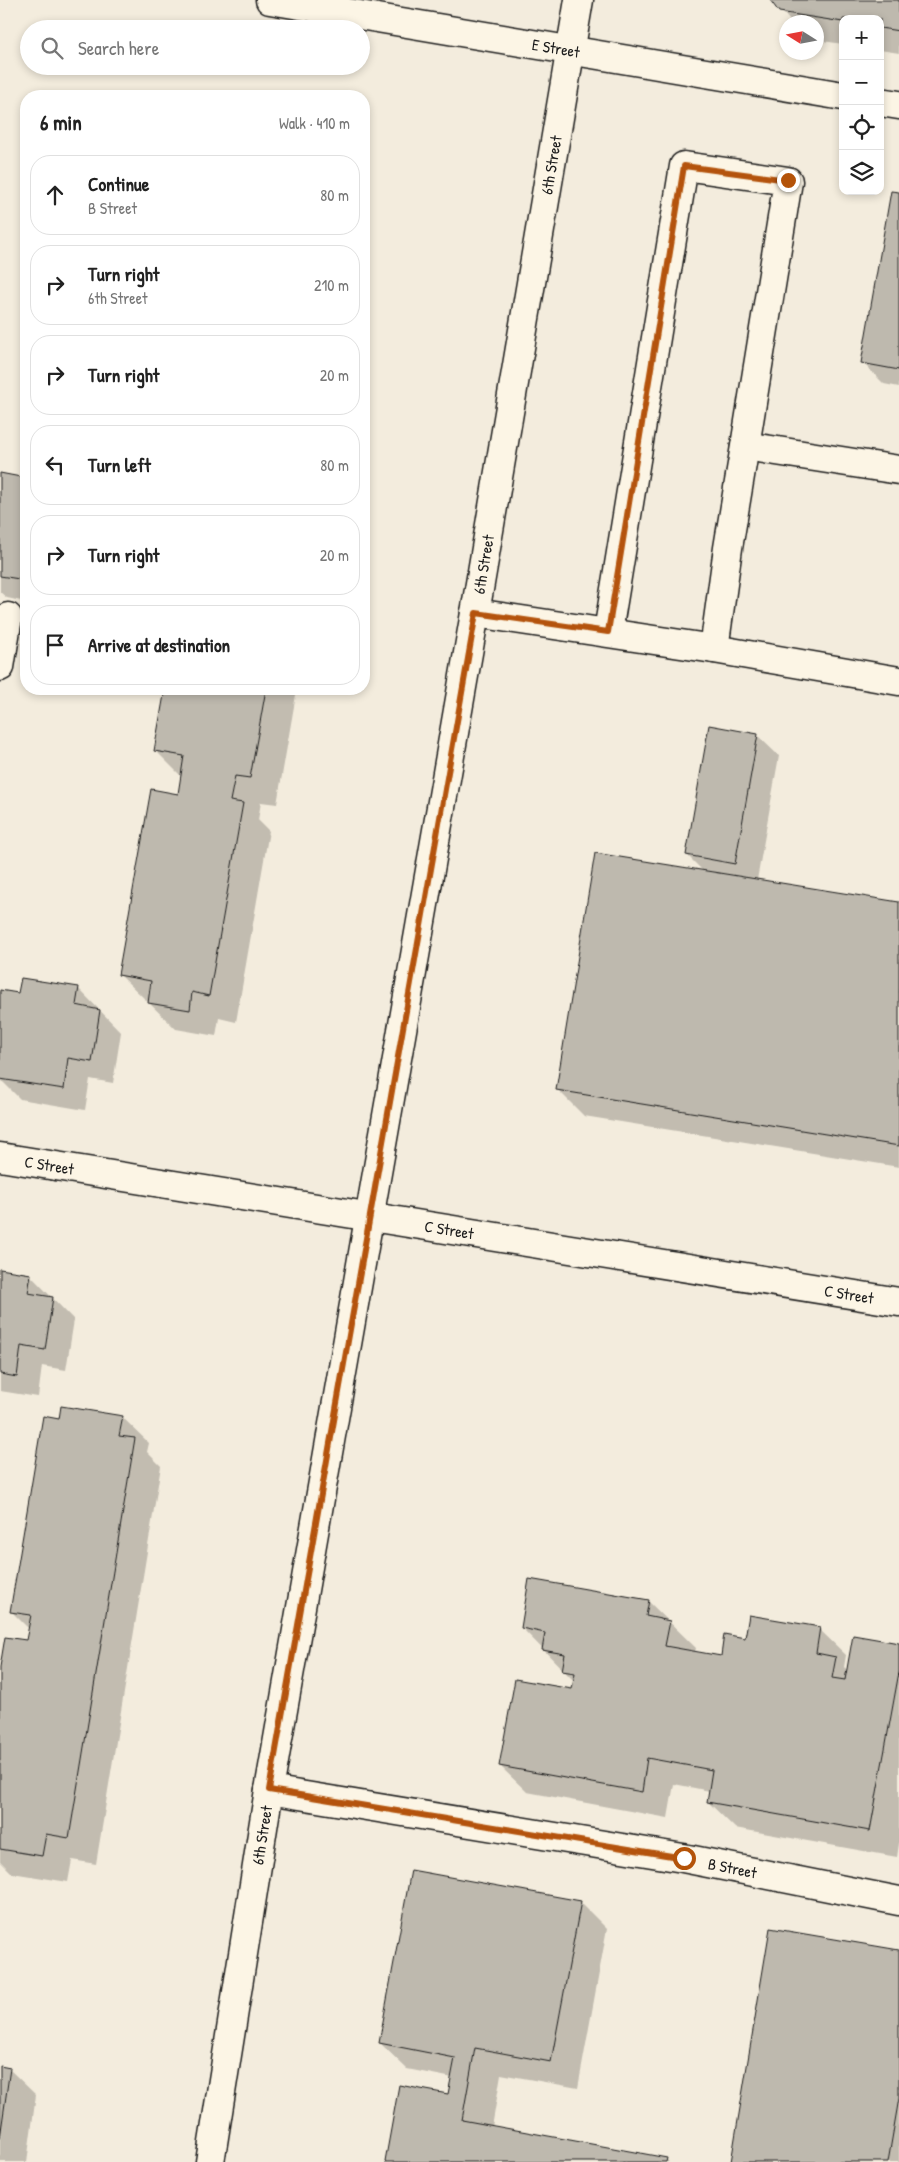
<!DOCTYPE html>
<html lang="en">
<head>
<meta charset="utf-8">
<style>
  body { margin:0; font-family:"Patrick Hand",sans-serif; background:#f2f2f2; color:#222 }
  .controls { position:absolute; right:15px; top:15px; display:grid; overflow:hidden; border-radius:10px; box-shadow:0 2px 8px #0003 }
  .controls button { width:45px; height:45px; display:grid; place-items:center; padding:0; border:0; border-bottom:1px solid #e0e0e0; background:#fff; color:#222; font:25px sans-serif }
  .compass { position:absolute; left:779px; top:15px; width:45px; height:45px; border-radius:50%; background:#fff; box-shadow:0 2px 8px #0003; rotate:281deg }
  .stop { position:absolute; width:15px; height:15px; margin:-11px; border:4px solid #b45309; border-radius:50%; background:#fff }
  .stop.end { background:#b45309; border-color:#fff; box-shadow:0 1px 5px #0008 }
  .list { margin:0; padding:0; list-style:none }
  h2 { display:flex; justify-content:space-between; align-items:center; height:65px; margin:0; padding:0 20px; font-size:21px }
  h2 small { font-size:16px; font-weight:400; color:#767676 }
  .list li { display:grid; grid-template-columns:32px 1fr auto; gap:15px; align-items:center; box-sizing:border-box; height:80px; margin:0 10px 10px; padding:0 10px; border:1px solid #e0e0e0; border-radius:20px }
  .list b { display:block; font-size:19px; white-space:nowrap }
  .list p { margin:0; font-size:16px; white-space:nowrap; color:#767676 }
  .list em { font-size:16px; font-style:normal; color:#767676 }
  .icon { flex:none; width:28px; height:28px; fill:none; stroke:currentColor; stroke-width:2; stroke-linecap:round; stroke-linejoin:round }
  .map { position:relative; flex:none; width:899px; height:2162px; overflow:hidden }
  .search { position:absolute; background:#fff; box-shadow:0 2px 8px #0003; left:20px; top:20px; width:350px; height:55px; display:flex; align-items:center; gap:12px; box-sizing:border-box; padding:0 18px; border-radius:28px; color:#767676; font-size:19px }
  .panel { position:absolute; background:#fff; box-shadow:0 2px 8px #0003; left:20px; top:90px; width:350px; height:605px; border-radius:20px }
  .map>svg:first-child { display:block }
  .shadow { fill:#0003 }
  .building { fill:#beb9ae; stroke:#1c1c1c }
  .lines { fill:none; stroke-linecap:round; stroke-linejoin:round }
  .minor-casing { stroke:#1c1c1c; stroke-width:31 }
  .minor { stroke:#fcf5e5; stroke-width:28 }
  .route { stroke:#b45309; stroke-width:6 }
  .labels { text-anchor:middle; stroke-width:4; stroke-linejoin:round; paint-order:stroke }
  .street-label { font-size:16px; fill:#1c1c1c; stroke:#fcf5e5 }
</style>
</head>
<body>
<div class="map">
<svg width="899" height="2162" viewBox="0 0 899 2162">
  <rect width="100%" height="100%" fill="#f3ecdd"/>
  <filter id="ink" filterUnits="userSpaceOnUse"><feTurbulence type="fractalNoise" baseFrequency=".02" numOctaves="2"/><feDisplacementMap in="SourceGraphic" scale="10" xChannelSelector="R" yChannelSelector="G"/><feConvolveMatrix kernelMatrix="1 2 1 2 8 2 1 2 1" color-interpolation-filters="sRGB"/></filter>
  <g filter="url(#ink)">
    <path class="shadow" d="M772,0H899V53L880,50V19H843V44L816,40V22H791Z
      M899,193V387L884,384L863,363Z
      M0,474L26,479V602L7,598L0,592Z
      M166,689H297L277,804L261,802L258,820L269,831L236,1022L219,1018L216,1036L176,1029L120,975L179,795L182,777L155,750Z
      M757,735L779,756L757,880L899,903V1167L584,1116L558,1090L704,872L687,855Z
      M78,988L121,1032L113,1083L90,1079L85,1110L20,1099L0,1079V991L19,994Z
      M0,1271L31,1276L74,1320L66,1370L42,1366L38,1397L0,1391Z
      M122,1417L149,1443L147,1452L161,1466L96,1864L72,1860L68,1882L12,1873L0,1861V1675L27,1642L29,1629L12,1612L60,1420Z
      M648,1601L696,1648L695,1652L722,1657L746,1639L819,1629L846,1655L844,1667L848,1671L899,1645V1844L897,1857L735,1828L708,1802L710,1791L674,1784L668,1818L527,1792L500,1766L573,1691L575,1682L522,1628Z
      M580,1902L607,1929L578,2088L501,2074L492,2127L666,2159L669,2162H386L449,2096L453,2078L407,2069L380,2043Z
      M899,1952V2162H732Z
      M0,2067L9,2069L36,2095L27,2162H0Z"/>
    <path class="building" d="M770,0H899V31L880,28V19H843V22L779,12Z
      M891,191L899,192V370L861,363Z
      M0,473L26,478V580L0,576Z
      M165,689H266L250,778L235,776L230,801L243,803L209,996L192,992L190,1010L148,1003L151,981L118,975L151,789L178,794L184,756L154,751Z
      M709,725L758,734L735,864L686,855Z
      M595,853L899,902V1146L556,1090Z
      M21,978L79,987L76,1005L100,1010L92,1062L68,1058L64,1089L0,1079V990L18,993Z
      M0,1269L31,1274L28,1293L53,1297L45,1350L21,1346L17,1377L0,1374Z
      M61,1406L123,1416L119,1436L135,1438L69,1838L46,1834L42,1856L0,1849V1667L5,1637L26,1640L31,1615L10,1612L43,1416L59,1419Z
      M529,1579L649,1600L646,1616L670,1621L665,1646L721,1656L724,1634L745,1638L749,1615L820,1627L816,1653L836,1657L832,1678L845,1680L853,1635L899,1643V1672L870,1831L707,1802L712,1770L647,1758L642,1792L499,1766L515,1679L572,1689L575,1673L562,1671L565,1654L542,1650L545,1633L521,1628Z
      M411,1870L581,1901L551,2062L475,2048L462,2120L667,2158L666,2162H385L399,2085L448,2094L455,2058L379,2043Z
      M770,1928L899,1950V2098L888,2162H731Z
      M0,2066L10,2068L0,2138Z"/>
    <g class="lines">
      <g class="minor-casing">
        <g id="minor">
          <path id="s1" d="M270,0L843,96"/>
          <path d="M880,102L899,105"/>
          <path d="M475,613L714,649L899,681"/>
          <path d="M608,632L684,166L788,181L745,446L899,470"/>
          <path d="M714,649L728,548L745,446"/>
          <path d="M0,667L8,617"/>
          <path id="s2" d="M0,1157L899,1302"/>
          <path id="s3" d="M269,1790L683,1858L899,1901"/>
          <path id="s4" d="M210,2162L269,1790L475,613L579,0"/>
        </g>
      </g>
      <use href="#minor" class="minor"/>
    </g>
  </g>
  <g class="lines" filter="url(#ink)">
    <path class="route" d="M684,1858L269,1790L476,613L608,632L684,166L788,180"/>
  </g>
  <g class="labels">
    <g class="street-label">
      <text dy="6" stroke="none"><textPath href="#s1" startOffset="290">E Street</textPath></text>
      <text dy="6" stroke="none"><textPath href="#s4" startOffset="2026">6th Street</textPath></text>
      <text dy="6" stroke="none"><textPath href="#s4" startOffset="1621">6th Street</textPath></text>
      <text dy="6" stroke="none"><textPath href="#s2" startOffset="50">C Street</textPath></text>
      <text dy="6" stroke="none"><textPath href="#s2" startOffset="455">C Street</textPath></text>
      <text dy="6" stroke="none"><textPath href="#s2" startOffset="860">C Street</textPath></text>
      <text dy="6" stroke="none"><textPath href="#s4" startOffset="331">6th Street</textPath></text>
      <text dy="6" stroke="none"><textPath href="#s3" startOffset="470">B Street</textPath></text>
    </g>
  </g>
</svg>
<div class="controls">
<button>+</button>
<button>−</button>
<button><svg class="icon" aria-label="locate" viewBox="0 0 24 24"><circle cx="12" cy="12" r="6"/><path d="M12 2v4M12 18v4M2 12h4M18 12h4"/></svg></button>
<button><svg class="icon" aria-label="layers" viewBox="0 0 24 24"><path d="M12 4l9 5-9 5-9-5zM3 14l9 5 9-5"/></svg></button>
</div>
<svg class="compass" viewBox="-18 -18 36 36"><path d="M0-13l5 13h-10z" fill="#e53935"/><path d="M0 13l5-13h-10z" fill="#767676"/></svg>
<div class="stop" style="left:684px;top:1858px"></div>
<div class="stop end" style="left:788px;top:180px"></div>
<div class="search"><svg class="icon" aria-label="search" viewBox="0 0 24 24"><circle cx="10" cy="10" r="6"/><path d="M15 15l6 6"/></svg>Search here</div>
<section class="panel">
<h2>6 min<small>Walk · 410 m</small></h2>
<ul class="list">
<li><svg class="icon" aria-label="ahead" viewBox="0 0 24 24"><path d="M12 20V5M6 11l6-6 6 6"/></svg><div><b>Continue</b><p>B Street</p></div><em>80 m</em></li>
<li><svg class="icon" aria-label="right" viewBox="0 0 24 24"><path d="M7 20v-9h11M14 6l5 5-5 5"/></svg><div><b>Turn right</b><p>6th Street</p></div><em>210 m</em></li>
<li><svg class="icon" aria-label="right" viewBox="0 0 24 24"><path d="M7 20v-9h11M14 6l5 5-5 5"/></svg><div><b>Turn right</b></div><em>20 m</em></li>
<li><svg class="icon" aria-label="left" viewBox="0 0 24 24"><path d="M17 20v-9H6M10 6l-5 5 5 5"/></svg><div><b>Turn left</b></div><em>80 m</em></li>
<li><svg class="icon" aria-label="right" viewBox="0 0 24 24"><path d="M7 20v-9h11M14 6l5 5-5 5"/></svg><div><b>Turn right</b></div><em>20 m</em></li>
<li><svg class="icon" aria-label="arrive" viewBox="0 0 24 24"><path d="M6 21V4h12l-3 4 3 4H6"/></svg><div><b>Arrive at destination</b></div></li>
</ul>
</section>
</div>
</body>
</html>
